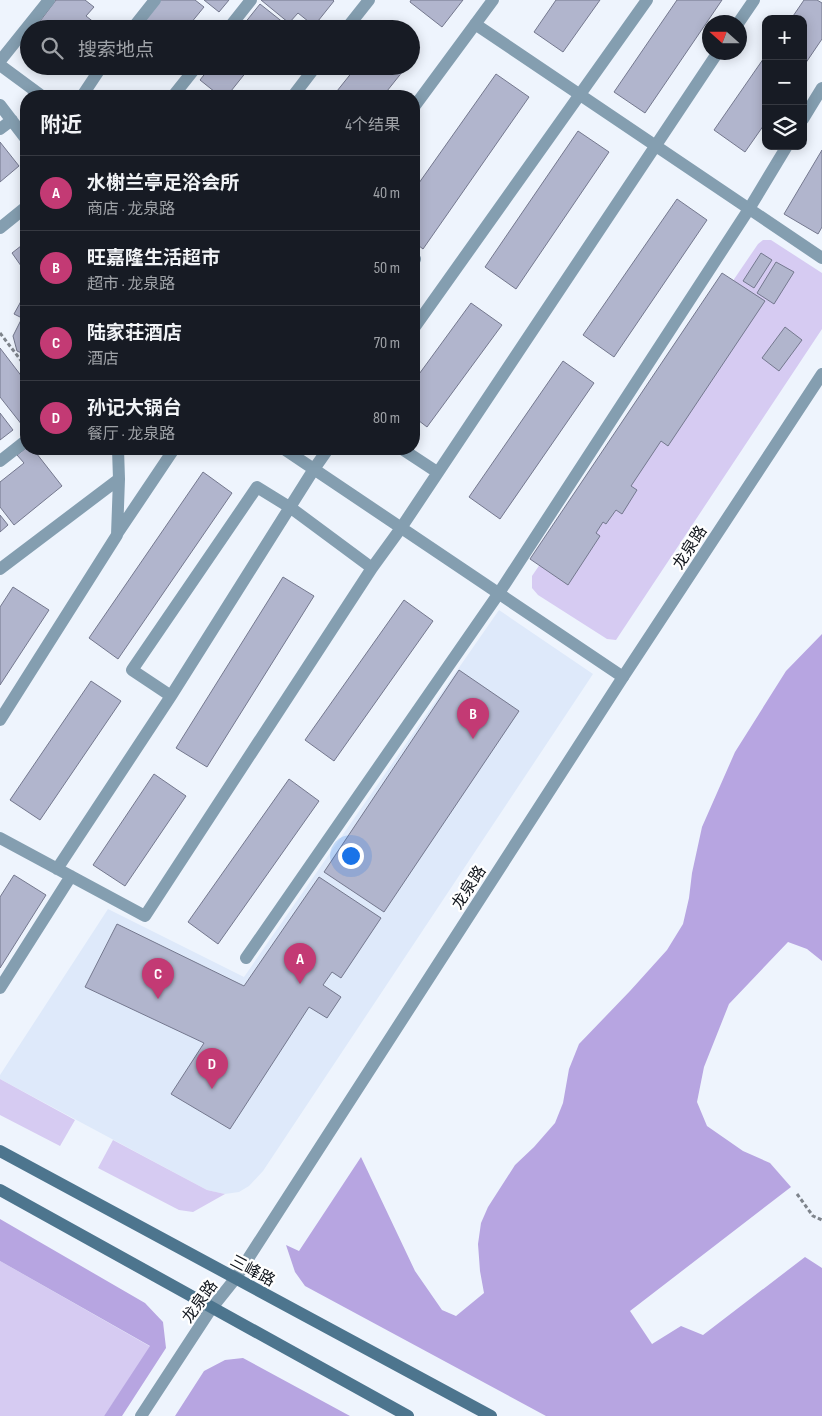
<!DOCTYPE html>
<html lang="zh">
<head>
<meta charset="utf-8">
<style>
  body { margin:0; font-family:"Sofia Sans Condensed","Noto Sans SC",sans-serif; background:#20242c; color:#f1f3f6 }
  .controls { position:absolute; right:15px; top:15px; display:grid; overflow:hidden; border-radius:10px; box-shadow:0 2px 12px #0003 }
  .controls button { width:45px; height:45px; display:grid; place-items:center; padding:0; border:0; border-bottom:1px solid #363941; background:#171b24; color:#f1f3f6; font:25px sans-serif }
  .compass { position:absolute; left:702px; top:15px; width:45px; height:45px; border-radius:50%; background:#171b24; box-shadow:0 2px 12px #0003; rotate:291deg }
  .you { position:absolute; left:350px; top:855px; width:18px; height:18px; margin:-12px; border:4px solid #fff; border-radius:50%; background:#1a73e8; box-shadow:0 0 0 8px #1a73e833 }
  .badge { display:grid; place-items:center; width:32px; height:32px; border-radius:50%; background:#c33a74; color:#fff; font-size:16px; font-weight:700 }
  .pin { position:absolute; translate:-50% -41px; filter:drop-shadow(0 1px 2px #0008) }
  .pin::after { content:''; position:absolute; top:26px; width:18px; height:15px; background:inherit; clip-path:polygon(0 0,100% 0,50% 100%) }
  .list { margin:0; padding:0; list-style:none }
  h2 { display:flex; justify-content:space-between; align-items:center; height:65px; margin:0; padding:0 20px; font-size:21px }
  h2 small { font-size:16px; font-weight:400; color:#9ea1a6 }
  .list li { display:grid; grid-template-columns:32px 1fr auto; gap:15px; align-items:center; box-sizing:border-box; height:75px; padding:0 20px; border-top:1px solid #363941 }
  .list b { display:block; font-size:19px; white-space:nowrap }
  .list p { margin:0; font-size:16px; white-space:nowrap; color:#9ea1a6 }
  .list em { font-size:16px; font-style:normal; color:#9ea1a6 }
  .icon { flex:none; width:28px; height:28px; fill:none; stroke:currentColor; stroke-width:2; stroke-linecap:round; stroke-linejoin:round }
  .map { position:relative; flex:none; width:822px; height:1416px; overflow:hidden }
  .search { position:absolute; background:#171b24; box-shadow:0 2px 12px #0003; left:20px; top:20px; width:400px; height:55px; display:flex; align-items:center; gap:12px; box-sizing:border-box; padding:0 18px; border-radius:28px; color:#9ea1a6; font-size:19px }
  .panel { position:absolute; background:#171b24; box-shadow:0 2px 12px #0003; left:20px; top:90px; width:400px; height:365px; border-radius:20px }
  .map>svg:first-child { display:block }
  .built { fill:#dee9fa }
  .green { fill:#d6cbf2 }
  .forest { fill:#b7a5e1 }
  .building { fill:#b1b5cd; stroke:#74788e }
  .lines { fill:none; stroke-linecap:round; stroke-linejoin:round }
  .path { stroke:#7e848c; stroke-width:3; stroke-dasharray:4 2.5; stroke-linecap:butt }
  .service { stroke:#849eb0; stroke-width:12 }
  .tertiary { stroke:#849eb0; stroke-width:12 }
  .secondary { stroke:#4d758e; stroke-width:12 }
  .labels { text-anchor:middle; stroke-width:4.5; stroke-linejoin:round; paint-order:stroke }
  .street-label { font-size:16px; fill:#0e131a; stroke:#fff }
</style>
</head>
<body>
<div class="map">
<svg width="822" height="1416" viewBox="0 0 822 1416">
  <rect width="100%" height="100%" fill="#eef4fd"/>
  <path class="built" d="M499,610L593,674L263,1171L249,1186L239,1192L225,1194L207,1190L0,1079V1075L108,909L244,977Z"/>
  <path class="green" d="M763,240H771L822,273V329L616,640L607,639L538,595L532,588V576L758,244Z
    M0,1079L75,1120L60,1146L0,1115Z
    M113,1140L207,1190L225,1194L193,1212L179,1210L98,1168Z
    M0,1261L151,1347L104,1416H0Z"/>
  <path class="forest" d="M822,634V961L807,949L788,942L729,1004L704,1067L697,1102L707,1126L743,1151L770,1163L791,1187L630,1311L652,1344L681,1326L703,1335L805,1257L822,1268V1416H546L305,1286L295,1272L286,1245L299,1251L361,1157L415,1271L442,1310L456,1316L484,1293L480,1271L478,1244L481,1223L488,1207L515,1165L534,1147L555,1123L563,1103L569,1069L579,1044L630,991L667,950L683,924L689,898L692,873L702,827L735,752L786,671Z
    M0,1219L145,1303L163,1322L166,1348L122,1416H104L150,1346L0,1261Z
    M243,1358L350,1416H175L204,1371L225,1360Z"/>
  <path class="building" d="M56,0H85L94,7L86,16L100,27L98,29H34Z
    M160,0H195L204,7L186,29H137Z
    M204,0H229L219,12Z
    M261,0H333L334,1L314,26L298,13L289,23Z
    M411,0H463L442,27L410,2Z
    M556,0H600L563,52L534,32Z
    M677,0H722L645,113L614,92Z
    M804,0H817L822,3V39L803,67V19H791Z
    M260,4L289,27L288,29H240Z
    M766,55V122L745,152L714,130Z
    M211,66H251L227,96H220L200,80Z
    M357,66H407L383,96H333Z
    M496,74L529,97L423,249L414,242V190Z
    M578,131L609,152L516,289L485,267Z
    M0,142L19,166L0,182Z
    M822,150V227L818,234L784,214Z
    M677,199L707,220L614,357L583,335Z
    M26,242V273L12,253Z
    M761,253L772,260L754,288L743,281Z
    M776,262L794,272L774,304L757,293Z
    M722,273L765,301L668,446L661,441L631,486L637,490L622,514L616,510L606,524L603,522L596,533L600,536L568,585L530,559Z
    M26,292V355L17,351L13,336L22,318L14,314Z
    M471,303L502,325L427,427L414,417V381Z
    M785,327L802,340L779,371L762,358Z
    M0,348L26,382V430L0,397Z
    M563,361L594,383L500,519L469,497Z
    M0,413L13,430L0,440Z
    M26,448L33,449L62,486L14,525L0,507V482L24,463L17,455Z
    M203,472L232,493L118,659L89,638Z
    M0,515L8,525L0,532Z
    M283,577L314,596L207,767L176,748Z
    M13,587L49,610L0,685V607Z
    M404,600L433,621L334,761L305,740Z
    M459,670L519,711L384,912L324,872Z
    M91,681L121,701L40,820L10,800Z
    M154,774L186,796L125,886L93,865Z
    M289,779L319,801L218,944L188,922Z
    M14,875L46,895L0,968V897Z
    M319,877L381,918L341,978L332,972L323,985L341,997L327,1018L309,1007L230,1129L171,1094L204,1043L85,987L117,924L244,986Z"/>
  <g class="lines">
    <path class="path" d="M0,333L26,367
      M797,1194L813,1216L822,1220"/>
    <path class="service" d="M739,22L754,0
      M475,24L822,258
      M132,29L155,0
      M228,29L251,0
      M346,29L369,0
      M0,61L49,0
      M0,65L42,96
      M82,96L102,66
      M173,96L197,66
      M293,96L316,66
      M0,105L26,139
      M414,107L493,0
      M803,119L822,88
      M0,129L12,120
      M0,228L26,207
      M414,261L415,259
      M414,328L647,0
      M284,449L623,677
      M402,449L437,472
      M0,461L23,443
      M117,534L174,449
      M0,569L119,479L118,449
      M171,696L132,670L257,487L291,508L372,568
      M0,720L117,535L119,479
      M0,838L145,916L372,568L401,528L718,52
      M57,869L171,696L314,469L328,449
      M246,958L499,593L749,209L787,146
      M0,988L71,876"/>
    <path class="tertiary" d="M141,1416L211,1309L235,1279L623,677L822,374"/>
    <path class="secondary" d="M0,1151L491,1416
      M0,1190L408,1416"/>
  </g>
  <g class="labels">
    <g class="street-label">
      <text transform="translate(689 547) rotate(-57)" y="6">龙泉路</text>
      <text transform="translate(468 887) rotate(-57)" y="6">龙泉路</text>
      <text transform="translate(253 1270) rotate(28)" y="6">三峰路</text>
      <text transform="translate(199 1301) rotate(-54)" y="6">龙泉路</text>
    </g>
  </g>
</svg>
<div class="controls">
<button>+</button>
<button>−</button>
<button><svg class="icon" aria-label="layers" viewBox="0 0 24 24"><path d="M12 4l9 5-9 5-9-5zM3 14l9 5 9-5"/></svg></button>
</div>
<svg class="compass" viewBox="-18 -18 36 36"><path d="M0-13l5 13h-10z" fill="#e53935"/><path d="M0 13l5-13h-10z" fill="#9ea1a6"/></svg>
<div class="you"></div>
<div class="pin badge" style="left:300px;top:984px">A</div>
<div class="pin badge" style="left:473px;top:739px">B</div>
<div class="pin badge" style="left:158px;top:999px">C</div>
<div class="pin badge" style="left:212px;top:1089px">D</div>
<div class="search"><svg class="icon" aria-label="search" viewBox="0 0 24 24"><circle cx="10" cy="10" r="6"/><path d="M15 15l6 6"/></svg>搜索地点</div>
<section class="panel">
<h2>附近<small>4个结果</small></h2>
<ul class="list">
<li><span class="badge">A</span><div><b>水榭兰亭足浴会所</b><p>商店 · 龙泉路</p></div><em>40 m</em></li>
<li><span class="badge">B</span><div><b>旺嘉隆生活超市</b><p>超市 · 龙泉路</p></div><em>50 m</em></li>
<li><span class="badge">C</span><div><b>陆家荘酒店</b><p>酒店</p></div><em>70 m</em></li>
<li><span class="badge">D</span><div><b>孙记大锅台</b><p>餐厅 · 龙泉路</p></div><em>80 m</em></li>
</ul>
</section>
</div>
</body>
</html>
